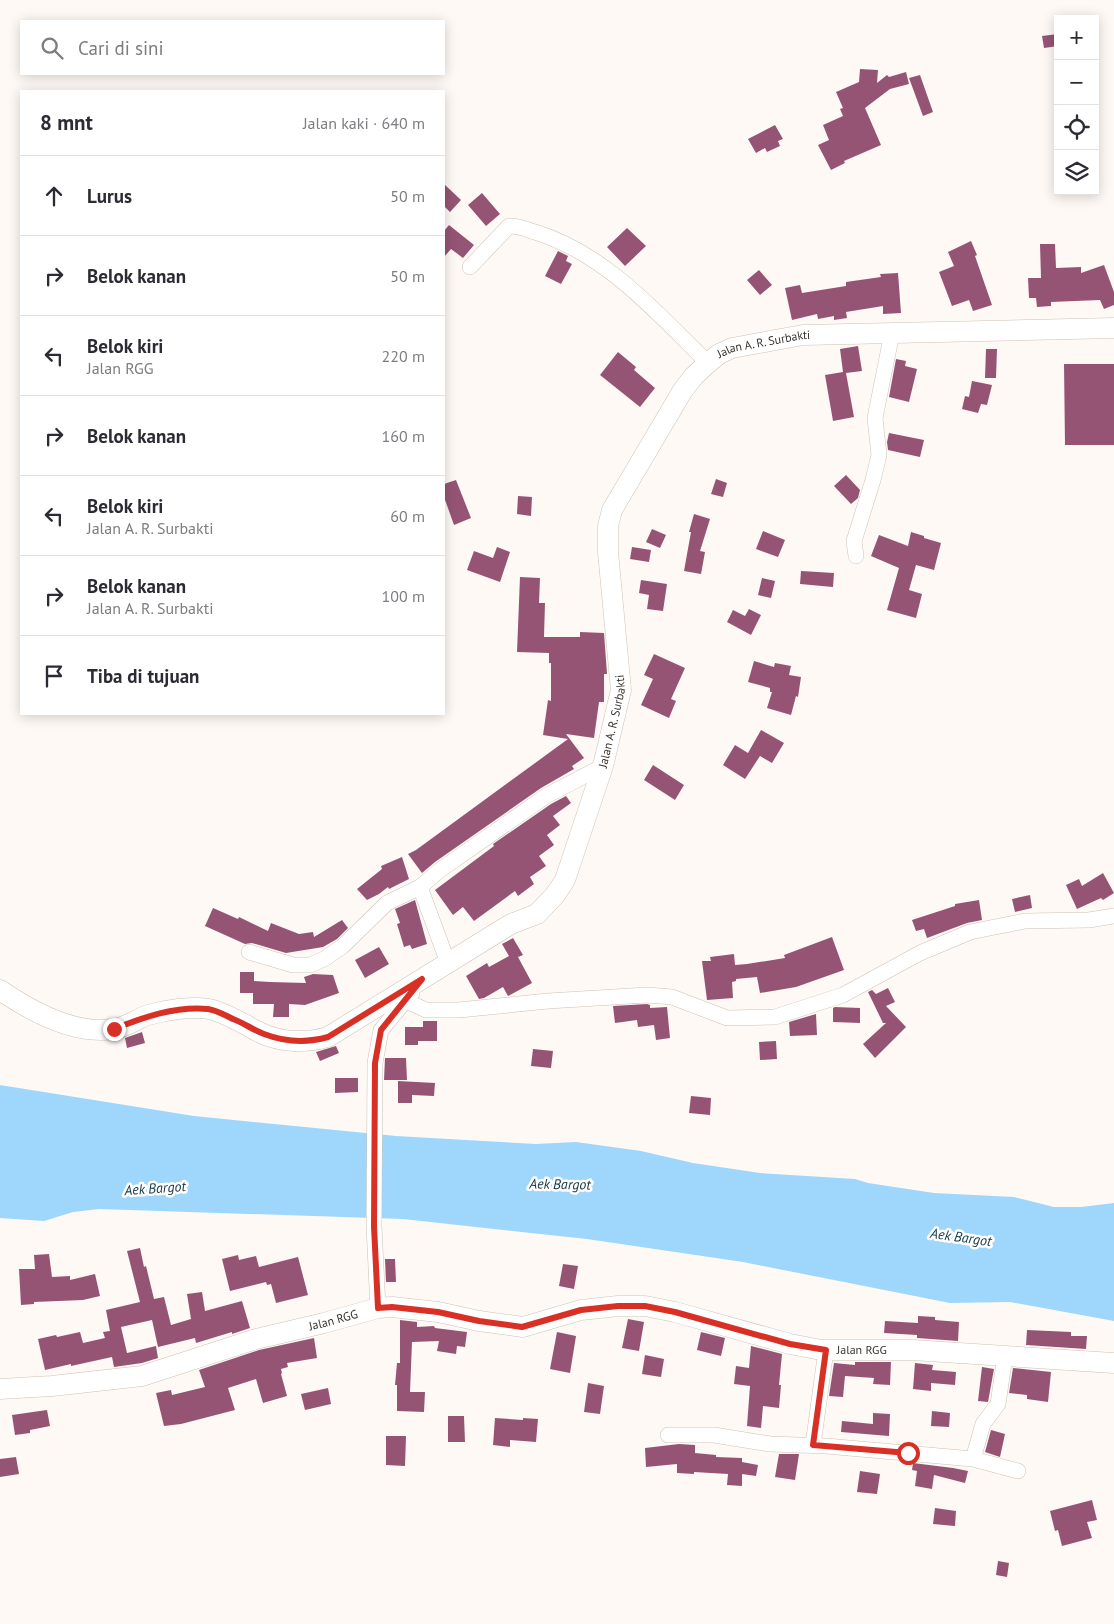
<!DOCTYPE html>
<html lang="id">
<head>
<meta charset="utf-8">
<style>
  body { margin:0; font-family:"PT Sans",sans-serif; background:#f2f2f3; color:#2b2b33 }
  .controls { position:absolute; right:15px; top:15px; display:grid; overflow:hidden; border-radius:0px; box-shadow:0 2px 12px #0003 }
  .controls button { width:45px; height:45px; display:grid; place-items:center; padding:0; border:0; border-bottom:1px solid #e1e1e2; background:#fff; color:#2b2b33; font:25px sans-serif }
  .stop { position:absolute; width:15px; height:15px; margin:-11px; border:4px solid #d93025; border-radius:50%; background:#fff }
  .stop.end { background:#d93025; border-color:#fff; box-shadow:0 1px 5px #0008 }
  .list { margin:0; padding:0; list-style:none }
  h2 { display:flex; justify-content:space-between; align-items:center; height:65px; margin:0; padding:0 20px; font-size:21px }
  h2 small { font-size:16px; font-weight:400; color:#7c7c81 }
  .list li { display:grid; grid-template-columns:32px 1fr auto; gap:15px; align-items:center; box-sizing:border-box; height:80px; padding:0 20px; border-top:1px solid #e1e1e2 }
  .list b { display:block; font-size:19px; white-space:nowrap }
  .list p { margin:0; font-size:16px; white-space:nowrap; color:#7c7c81 }
  .list em { font-size:16px; font-style:normal; color:#7c7c81 }
  .icon { flex:none; width:28px; height:28px; fill:none; stroke:currentColor; stroke-width:2; stroke-linecap:round; stroke-linejoin:round }
  .map { position:relative; flex:none; width:1114px; height:1624px; overflow:hidden }
  .search { position:absolute; background:#fff; box-shadow:0 2px 12px #0003; left:20px; top:20px; width:425px; height:55px; display:flex; align-items:center; gap:12px; box-sizing:border-box; padding:0 18px; border-radius:0px; color:#7c7c81; font-size:19px }
  .panel { position:absolute; background:#fff; box-shadow:0 2px 12px #0003; left:20px; top:90px; width:425px; height:625px; border-radius:0px }
  .map>svg:first-child { display:block }
  .water { fill:#9ed7fb }
  .building { fill:#965475 }
  .lines { fill:none; stroke-linecap:round; stroke-linejoin:round }
  .street-casing { stroke:#cec2b7; stroke-width:16 }
  .secondary-casing { stroke:#cec2b7; stroke-width:21 }
  .street { stroke:#fff; stroke-width:15 }
  .secondary { stroke:#fff; stroke-width:20 }
  .route { stroke:#d93025; stroke-width:6 }
  .labels { text-anchor:middle; stroke-width:5; stroke-linejoin:round; paint-order:stroke }
  .street-label { font-size:12px; fill:#393430; stroke:#fff }
  .water-label { font-size:14px; font-style:italic; fill:#153648; stroke:#fff }
</style>
</head>
<body>
<div class="map">
<svg width="1114" height="1624" viewBox="0 0 1114 1624">
  <rect width="100%" height="100%" fill="#fef9f4"/>
  <path class="water" d="M0,1085L194,1116L396,1136L536,1144L576,1142L641,1151L693,1163L760,1173L855,1179L868,1183L934,1193L1014,1197L1054,1207H1081L1114,1203V1321L1010,1302L950,1303L743,1262L587,1239L403,1219L99,1209L73,1212L44,1221L0,1218Z"/>
  <path class="building" d="M1058,34V46L1044,48L1042,36Z
    M860,69L878,70L877,83L887,75L889,77L906,72L909,84L890,89L865,108L881,145L844,161L845,163L831,170L818,145L829,140L823,125L843,116L840,109L843,108L836,92L859,82Z
    M920,75L933,112L923,116L909,78Z
    M775,125L783,139L778,141L780,146L767,152L765,148L756,153L748,139Z
    M444,184L461,200L450,212L444,206Z
    M482,193L500,214L486,226L468,205Z
    M449,225L474,245L463,258L451,249L444,257V231Z
    M627,228L646,246L625,266L607,247Z
    M971,241L977,255L975,256L992,305L973,311L969,300L952,306L939,272L954,266L948,252Z
    M1040,244H1055L1056,268L1081,267V273L1104,265L1114,292V305L1104,309L1100,300L1051,302V306L1037,307L1036,298H1029L1028,278H1041Z
    M558,251L568,256L566,261L572,264L561,284L545,276Z
    M759,270L772,285L760,295L747,280Z
    M898,273L901,313L883,314V306L846,312L847,318L834,320V316L818,319L817,314L792,320L785,288L800,285L802,293L846,286V282L881,277L880,274Z
    M858,346L862,371L846,373L854,417L833,421L825,375L843,372L840,349Z
    M986,349H997L996,378H985Z
    M618,352L636,367L634,370L655,388L640,407L600,375Z
    M896,359L906,361L905,366L917,369L909,402L889,397Z
    M1064,364H1114V445H1065Z
    M972,381L992,385L987,405L981,404L978,413L962,409L965,396L969,397Z
    M889,433L924,440L920,457L888,450L887,442Z
    M846,475L860,490L858,498L851,504L834,486Z
    M716,479L727,483L723,497L711,494Z
    M456,480L471,518L454,525L444,497V484Z
    M518,496L532,497L531,516L517,514Z
    M694,514L710,519L700,551L705,552L701,574L684,571L691,532H689Z
    M652,529L666,535L660,548L646,542Z
    M763,531L785,540L778,557L756,549Z
    M911,532L924,536V538L941,543L934,570L916,565L909,590L922,594L916,618L887,610L899,568L871,556L879,535L908,546Z
    M497,547L510,552L500,582L467,570L474,551L493,558Z
    M632,547L651,550L649,562L630,559Z
    M801,571L834,573L833,587L800,584Z
    M520,577L540,578L539,603H545L544,637H580V632L604,633L607,674H604V702H599L594,738L566,734L584,758L572,766L574,769L541,788L435,862L422,873L408,854L416,850L568,739L543,735L548,700L551,701V663H549V653L517,652Z
    M762,578L775,581L771,598L758,595Z
    M641,580L667,584L663,611L647,609L649,595L639,593Z
    M749,609L761,615L751,635L727,622L733,610L745,616Z
    M654,654L685,668L671,699L676,701L669,718L641,705L653,679L644,675Z
    M754,661L774,667L775,663L791,666L789,675L801,677L798,697L796,696L791,715L767,708L772,692H770V688L748,682Z
    M761,730L784,743L772,763L760,756L745,779L723,765L735,745L748,753Z
    M653,765L684,785L675,800L644,780Z
    M566,796L571,803L553,816L560,825L547,835L554,845L539,856L546,866L530,877L534,884L518,896L515,891L474,921L463,907L453,915L435,890L494,846L493,844L551,804Z
    M402,857L409,879L389,889L388,887L379,894L367,900L357,889L382,869L381,866Z
    M1103,873L1114,893L1103,900L1101,898L1077,909L1066,885L1079,879L1082,886Z
    M1030,895L1032,908L1015,912L1012,899Z
    M415,900L427,944L412,949L410,945L404,947L397,924L400,923L395,909Z
    M979,900L982,920L967,923L927,938L924,929L916,931L912,920L955,906V904Z
    M213,908L238,919L239,917L268,931L271,923L299,934L313,932L314,937L342,920L348,928L337,939L323,947L286,953L252,943L245,944L205,926Z
    M832,937L844,970L796,987L760,993L757,977L736,979V981L732,982L733,998L707,1000L702,961H711L710,957L734,954L735,965L747,964L785,958L784,955Z
    M513,938L523,955L518,957L532,983L510,995L508,996L503,987L484,998L479,999L466,976L487,963L489,967L509,956L502,944Z
    M379,947L389,964L365,978L355,960Z
    M240,972H254V981L270,982L306,983L304,977L313,974L333,975L339,993L305,1005L289,1004V1017H273L274,1004H253V993H240Z
    M888,988L895,1002L886,1006L906,1027L875,1058L863,1044L886,1023H883L868,992L872,990L876,994Z
    M647,1004L650,1005V1008L667,1007L670,1038L656,1040L654,1025L638,1027L637,1020L615,1023L613,1006Z
    M835,1007L860,1008V1023L833,1022V1008Z
    M816,1014L817,1035L790,1036L789,1022Z
    M423,1021H437V1041H418V1045H405V1027H423Z
    M142,1032L145,1043L127,1048L125,1038Z
    M776,1041L777,1059L760,1060L759,1042Z
    M336,1046L339,1053L320,1061L316,1052Z
    M533,1049L553,1051L551,1068L531,1066Z
    M385,1058H406L407,1080H384Z
    M335,1078H358V1092L335,1093Z
    M398,1081L435,1083L434,1096L412,1095V1103H398Z
    M691,1096L711,1098L710,1115L689,1113Z
    M140,1248L144,1267L146,1266L154,1299L164,1297L171,1325L191,1319L187,1294L202,1292L205,1311L242,1301L250,1328L232,1334V1332L196,1343L195,1338L158,1347L152,1320L121,1327L127,1353L156,1346L158,1358L142,1363L114,1367L112,1357L71,1366V1364L45,1370L38,1339L56,1335L57,1337L80,1332L83,1343L105,1338L103,1332L110,1331L106,1310L140,1302L127,1251Z
    M49,1254L52,1277L70,1276V1280L95,1274L100,1296L83,1300L34,1302V1304L21,1305L19,1269H35L34,1255Z
    M238,1255L239,1260L256,1256L259,1267L298,1257L308,1295L276,1303L271,1284L267,1285L266,1282L230,1291L222,1259Z
    M385,1259H395L396,1282H386Z
    M563,1264L578,1266L574,1289L559,1286Z
    M918,1316L935,1317V1320L959,1322L958,1341L917,1338V1335L884,1333L885,1321L918,1323Z
    M628,1319L644,1322L639,1351L622,1348Z
    M400,1320L417,1322V1327L434,1326L435,1328L467,1332L465,1347L457,1346L456,1354L437,1351L439,1341L412,1342L410,1392H425L424,1412L397,1411V1385H395L397,1363H400Z
    M1027,1330L1071,1332V1336H1087L1086,1349L1026,1345Z
    M557,1332L576,1336L570,1373L550,1369Z
    M701,1332L725,1338L721,1356L697,1350Z
    M314,1338L317,1358L287,1363L288,1367L281,1369L282,1373L281,1374L287,1396L263,1403L256,1379L228,1388L235,1410L181,1424L164,1426L156,1393L171,1390L172,1395L205,1387L199,1370L259,1350Z
    M751,1346L782,1354L779,1385H781L779,1408L763,1406L761,1428L747,1426L750,1386L734,1384L736,1366L749,1368Z
    M645,1355L664,1359L661,1377L642,1374Z
    M855,1362H891L890,1385L873,1384L874,1378L845,1376L843,1397L829,1396L834,1363L855,1365Z
    M915,1363L933,1365L932,1370L956,1372L955,1385L931,1383V1391L913,1389Z
    M982,1367L994,1369L988,1402L978,1401Z
    M1013,1368L1051,1372L1048,1402L1027,1399V1395L1009,1393Z
    M588,1383L604,1386L600,1414L584,1412Z
    M328,1388L331,1404L305,1410L301,1394Z
    M47,1410L50,1426L30,1430V1433L15,1435L12,1415Z
    M932,1411L950,1413L949,1427L931,1426Z
    M873,1413L890,1414L889,1436L841,1432L842,1421L873,1424Z
    M448,1416H464L465,1442H448Z
    M495,1418L523,1420V1418L538,1419L536,1442L510,1440V1447L493,1445Z
    M991,1430L1005,1434L1000,1457L985,1452Z
    M386,1436H406L405,1466L386,1465Z
    M679,1444L695,1445V1453L716,1455V1457L742,1458V1462L758,1465L756,1476L742,1474V1486L727,1485L728,1474L694,1472V1474L677,1473V1464L646,1467L645,1448Z
    M779,1454H799L795,1480L775,1477Z
    M16,1457L19,1474L0,1477V1459Z
    M913,1463L953,1468L968,1471L965,1483L934,1475L932,1489L915,1486L917,1471L912,1470Z
    M860,1471L880,1474L877,1494L857,1492Z
    M1092,1500L1097,1520L1087,1522L1092,1538L1062,1546L1058,1530L1055,1531L1050,1511Z
    M935,1508L956,1511L955,1526L933,1524Z
    M998,1561L1009,1563L1007,1577L996,1575Z"/>
  <g class="lines">
    <g class="street-casing">
      <path id="street" d="M470,267L509,226C518,225 527,230 535,232C606,254 656,312 708,363
        M856,556L854,541L873,480L879,455L875,418L892,333
        M420,887L448,963
        M249,952L293,965H310L324,959L343,946L387,903L420,887L440,870L546,796L603,766
        M406,1001L426,1010H459L548,1001L647,995L672,997L727,1018L775,1017L843,995L920,953L970,932L1025,921L1089,920L1114,916
        M378,1308L374,1226L375,1063L381,1030L412,993
        M668,1435H714L770,1444L826,1446L973,1459L1018,1471
        M813,1445L826,1350
        M973,1459L983,1424L998,1404L1005,1356"/>
    </g>
    <g class="secondary-casing">
      <g id="secondary">
        <path id="s1" d="M0,990C32,1012 74,1035 113,1029C125,1028 137,1019 148,1015C166,1010 191,1006 209,1009C227,1013 245,1025 261,1033C282,1043 307,1043 328,1037L511,924L537,914L555,895L565,880L603,766L621,690L608,552V526L612,510L683,390L694,376L708,363L719,354L732,348L803,335L1114,328"/>
        <path id="s2" d="M0,1389L52,1386L142,1376L256,1339L324,1323L378,1308L392,1307L438,1312L479,1321L523,1327L581,1310L618,1306H645L675,1312L790,1344L821,1350H912L1114,1363"/>
      </g>
    </g>
    <use href="#street" class="street"/>
    <use href="#secondary" class="secondary"/>
  </g>
  <g class="lines">
    <path class="route" d="M114,1029C144,1017 175,1006 208,1009C216,1010 225,1015 233,1019C244,1023 253,1030 264,1034C285,1042 307,1043 328,1037L422,979L381,1030L375,1063L374,1226L378,1308L392,1307L438,1312L479,1321L522,1327L581,1310L618,1306H645L675,1312L790,1344L826,1350L813,1445L908,1453"/>
  </g>
  <g class="labels">
    <g class="street-label">
      <text dy="4" stroke="none"><textPath href="#s1" startOffset="1251">Jalan A. R. Surbakti</textPath></text>
      <text dy="4" stroke="none"><textPath href="#s1" startOffset="801">Jalan A. R. Surbakti</textPath></text>
      <text dy="4" stroke="none"><textPath href="#s2" startOffset="342">Jalan RGG</textPath></text>
      <text dy="4" stroke="none"><textPath href="#s2" startOffset="882">Jalan RGG</textPath></text>
    </g>
    <g class="water-label">
      <text transform="translate(560 1184) rotate(1)" y="5">Aek Bargot</text>
      <text transform="translate(155 1188) rotate(-4)" y="5">Aek Bargot</text>
      <text transform="translate(961 1237) rotate(8)" y="5">Aek Bargot</text>
    </g>
  </g>
</svg>
<div class="controls">
<button>+</button>
<button>−</button>
<button><svg class="icon" aria-label="locate" viewBox="0 0 24 24"><circle cx="12" cy="12" r="6"/><path d="M12 2v4M12 18v4M2 12h4M18 12h4"/></svg></button>
<button><svg class="icon" aria-label="layers" viewBox="0 0 24 24"><path d="M12 4l9 5-9 5-9-5zM3 14l9 5 9-5"/></svg></button>
</div>
<div class="stop" style="left:908px;top:1453px"></div>
<div class="stop end" style="left:114px;top:1029px"></div>
<div class="search"><svg class="icon" aria-label="search" viewBox="0 0 24 24"><circle cx="10" cy="10" r="6"/><path d="M15 15l6 6"/></svg>Cari di sini</div>
<section class="panel">
<h2>8 mnt<small>Jalan kaki · 640 m</small></h2>
<ul class="list">
<li><svg class="icon" aria-label="ahead" viewBox="0 0 24 24"><path d="M12 20V5M6 11l6-6 6 6"/></svg><div><b>Lurus</b></div><em>50 m</em></li>
<li><svg class="icon" aria-label="right" viewBox="0 0 24 24"><path d="M7 20v-9h11M14 6l5 5-5 5"/></svg><div><b>Belok kanan</b></div><em>50 m</em></li>
<li><svg class="icon" aria-label="left" viewBox="0 0 24 24"><path d="M17 20v-9H6M10 6l-5 5 5 5"/></svg><div><b>Belok kiri</b><p>Jalan RGG</p></div><em>220 m</em></li>
<li><svg class="icon" aria-label="right" viewBox="0 0 24 24"><path d="M7 20v-9h11M14 6l5 5-5 5"/></svg><div><b>Belok kanan</b></div><em>160 m</em></li>
<li><svg class="icon" aria-label="left" viewBox="0 0 24 24"><path d="M17 20v-9H6M10 6l-5 5 5 5"/></svg><div><b>Belok kiri</b><p>Jalan A. R. Surbakti</p></div><em>60 m</em></li>
<li><svg class="icon" aria-label="right" viewBox="0 0 24 24"><path d="M7 20v-9h11M14 6l5 5-5 5"/></svg><div><b>Belok kanan</b><p>Jalan A. R. Surbakti</p></div><em>100 m</em></li>
<li><svg class="icon" aria-label="arrive" viewBox="0 0 24 24"><path d="M6 21V4h12l-3 4 3 4H6"/></svg><div><b>Tiba di tujuan</b></div></li>
</ul>
</section>
</div>
</body>
</html>
